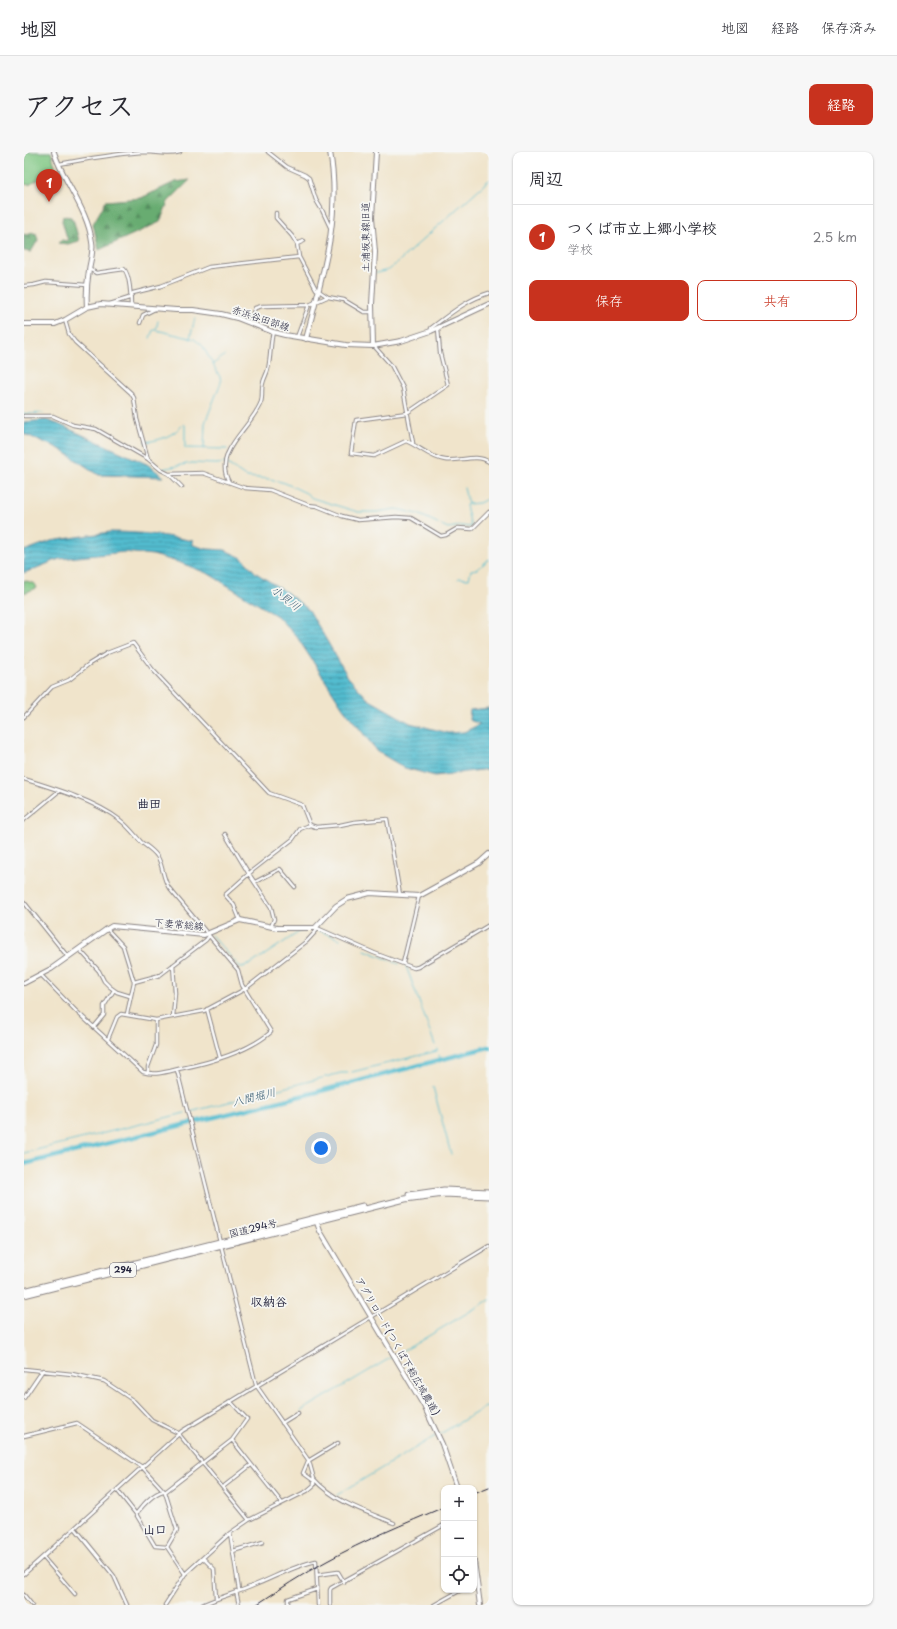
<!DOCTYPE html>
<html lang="ja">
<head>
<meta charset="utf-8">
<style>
  body { margin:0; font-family:"Playpen Sans","Klee One",sans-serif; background:#f7f7f7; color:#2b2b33 }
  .controls { position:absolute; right:12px; bottom:12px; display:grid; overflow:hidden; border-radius:8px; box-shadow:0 1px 3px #0004 }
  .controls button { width:36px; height:36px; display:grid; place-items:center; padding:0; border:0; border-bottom:1px solid #e1e1e2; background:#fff; color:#2b2b33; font:20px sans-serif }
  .you { position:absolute; left:297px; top:996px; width:14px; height:14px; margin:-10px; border:3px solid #fff; border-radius:50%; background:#1a73e8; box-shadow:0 0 0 6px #1a73e833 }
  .badge { display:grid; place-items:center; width:26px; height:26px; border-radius:50%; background:#c8321e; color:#fff; font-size:13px; font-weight:700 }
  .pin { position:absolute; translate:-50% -33px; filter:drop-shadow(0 1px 2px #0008) }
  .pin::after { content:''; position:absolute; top:21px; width:14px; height:12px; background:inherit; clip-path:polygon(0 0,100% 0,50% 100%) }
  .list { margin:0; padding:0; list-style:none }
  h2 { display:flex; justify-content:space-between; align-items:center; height:52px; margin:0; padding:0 16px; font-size:17px }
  h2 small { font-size:13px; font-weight:400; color:#7c7c81 }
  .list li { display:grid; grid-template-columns:26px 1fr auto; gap:12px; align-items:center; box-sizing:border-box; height:64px; padding:0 16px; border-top:1px solid #e1e1e2 }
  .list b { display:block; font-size:15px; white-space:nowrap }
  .list p { margin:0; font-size:13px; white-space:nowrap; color:#7c7c81 }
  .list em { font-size:13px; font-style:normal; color:#7c7c81 }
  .actions { display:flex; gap:8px; padding:12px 16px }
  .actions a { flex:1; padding:9px 0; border:1px solid #c8321e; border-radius:8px; text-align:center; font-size:14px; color:#c8321e }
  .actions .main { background:#c8321e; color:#fff }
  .icon { flex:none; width:22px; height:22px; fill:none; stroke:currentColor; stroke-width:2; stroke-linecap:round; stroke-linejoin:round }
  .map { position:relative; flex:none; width:465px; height:1453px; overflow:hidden; border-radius:8px }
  header { display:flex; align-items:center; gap:24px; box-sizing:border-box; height:56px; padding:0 20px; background:#fff; border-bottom:1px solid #e1e1e2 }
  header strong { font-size:19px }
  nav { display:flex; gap:22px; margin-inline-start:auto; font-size:14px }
  .intro { display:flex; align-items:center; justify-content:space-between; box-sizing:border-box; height:96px; padding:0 24px }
  h1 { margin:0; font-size:28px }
  .button { padding:10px 18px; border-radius:8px; background:#c8321e; color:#fff; font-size:14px; font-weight:700 }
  main { display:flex; gap:24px; padding:0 24px }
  aside { flex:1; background:#fff; border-radius:8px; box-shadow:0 1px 3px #0004 }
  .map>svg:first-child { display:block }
  .forest { fill:url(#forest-firs); stroke:#446756 }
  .pitch { fill:#7fc783; stroke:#50745f }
  .water { fill:url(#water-rules); stroke:#3a6f85 }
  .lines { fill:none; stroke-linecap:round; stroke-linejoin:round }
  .stream { stroke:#52bccf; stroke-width:1 }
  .river { stroke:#52bccf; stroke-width:4.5 }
  .street-casing { stroke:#898383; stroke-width:4.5 }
  .secondary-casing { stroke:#898383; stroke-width:6 }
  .highway-casing { stroke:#898383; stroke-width:7 }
  .street { stroke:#fff; stroke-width:2.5 }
  .secondary { stroke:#fff; stroke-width:4 }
  .highway { stroke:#fff; stroke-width:5 }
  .rail { stroke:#22223b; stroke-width:1 }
  .labels { text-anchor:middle; stroke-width:3.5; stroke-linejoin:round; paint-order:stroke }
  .shield { fill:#f6f6f2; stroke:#626272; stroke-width:1 }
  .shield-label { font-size:9px; font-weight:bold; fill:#22223b }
  .street-label { font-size:10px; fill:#22223b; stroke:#f6f6f2 }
  .water-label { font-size:11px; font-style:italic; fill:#33586f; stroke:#f6f6f2 }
  .quarter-label { font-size:12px; font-weight:bold; fill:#22223b; stroke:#f6f6f2 }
</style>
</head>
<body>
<header>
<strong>地図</strong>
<nav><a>地図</a><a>経路</a><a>保存済み</a></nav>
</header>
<div class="intro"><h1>アクセス</h1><a class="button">経路</a></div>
<main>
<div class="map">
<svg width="465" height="1453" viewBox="0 0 465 1453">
  <defs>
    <pattern id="forest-firs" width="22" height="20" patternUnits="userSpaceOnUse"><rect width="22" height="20" fill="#67ac71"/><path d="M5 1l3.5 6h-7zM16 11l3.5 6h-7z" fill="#548c5e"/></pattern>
    <pattern id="water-rules" width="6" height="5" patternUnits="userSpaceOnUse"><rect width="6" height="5" fill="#52bccf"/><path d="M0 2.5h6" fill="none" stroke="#4498a9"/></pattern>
  </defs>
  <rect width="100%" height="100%" fill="#f6f6f2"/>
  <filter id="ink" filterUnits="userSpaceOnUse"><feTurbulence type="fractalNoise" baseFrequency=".025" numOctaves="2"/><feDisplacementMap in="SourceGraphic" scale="8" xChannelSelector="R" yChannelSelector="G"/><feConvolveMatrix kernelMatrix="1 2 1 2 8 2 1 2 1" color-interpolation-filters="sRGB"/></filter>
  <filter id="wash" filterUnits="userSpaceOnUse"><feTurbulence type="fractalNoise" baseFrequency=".012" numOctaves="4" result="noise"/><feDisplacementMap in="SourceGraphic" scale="16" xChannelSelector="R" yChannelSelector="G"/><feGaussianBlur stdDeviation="0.9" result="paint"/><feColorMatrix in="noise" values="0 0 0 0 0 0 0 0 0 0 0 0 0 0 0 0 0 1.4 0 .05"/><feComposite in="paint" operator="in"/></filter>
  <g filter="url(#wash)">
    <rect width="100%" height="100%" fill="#f0e4cb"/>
    <path class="forest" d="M166,28L144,50L136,70L75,98L69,72L82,49L117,46L151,30Z
      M39,64L47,65L50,70L55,89L44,92L34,91L37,88L44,89L38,69Z
      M9,80L10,82L12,81L14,88L7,100L0,99V82L3,83Z"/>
    <path class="pitch" d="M1,0H27L32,17L5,33L0,32Z
      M0,428L11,432L13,436L0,441Z"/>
    <path class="water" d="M22,268L34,272L123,312L140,325L75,323L34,296L0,282V270Z
      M86,380C114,380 141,383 169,389V393L183,397L201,398L218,406L232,421L262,440L285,458L324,525L344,547L386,571L424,581L440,580L456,572L445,568L446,558L465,556V617L411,624L381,616L354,600L319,556L273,485L253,464L185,422L157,411L129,403L100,400L35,407L0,421V399L27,389Z"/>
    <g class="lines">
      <path class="stream" d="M352,121L365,118L465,28
        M134,169L132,178L170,187L178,193L196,225L197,230L181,271L180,297
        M126,186L129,178H132
        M166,187L171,166
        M189,212L200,204
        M0,262L19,261
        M121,290C138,288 148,284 160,272L161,273V296L203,297
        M138,317L168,311L192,312L202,311L223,325L246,327L261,331L282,341L288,346L334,360H353L372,357L394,362L424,376L437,374L447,375L442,353L444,352
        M440,336L444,352L455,351L465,346
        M434,427L435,426L445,427L447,418L454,417L465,407
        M293,778L316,787
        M187,783L217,816L227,812L278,778
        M341,798L375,812
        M382,814L411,893
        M415,903L416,907
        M328,920L413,899V897
        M409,935L427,1002
        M166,960L317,921H324
        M0,1001L161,961
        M371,1204L465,1148
        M277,1259L368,1205
        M416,1282L465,1253
        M313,1343L413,1283"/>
      <path class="river" d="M0,1012L289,941L465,895"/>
    </g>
  </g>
  <g filter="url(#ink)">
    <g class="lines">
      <g class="street-casing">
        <path id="street" d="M244,0L263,15L281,23L285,26L292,48L298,58L306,75
          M35,12C63,7 93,1 122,0C133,0 144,4 156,0
          M252,61V66L268,84L273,92L275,105L292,137L304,145L320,148L340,160H348
          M273,92L280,89
          M65,117L72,121L100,117C106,123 107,145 107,154
          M0,134L10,133L22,130L63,133
          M86,152L105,146L109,141L137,134L185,115L275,105
          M41,168L45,182L51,190L107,241L110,246L113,267L124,307
          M225,170L231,156L238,154L285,153L303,145
          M116,171L119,163L131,157
          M414,176L416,201L424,233L383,261L332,268L327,301L350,304L382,289C395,294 406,306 421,308C435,310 453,301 465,310
          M407,179V176C426,162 442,148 465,141
          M273,185L285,153
          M350,194L367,213L379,236L389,291
          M0,264H29L49,273L72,277L124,307L137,318L145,322L158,335
          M145,322L179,321L221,336L246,338L284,353L293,354L318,364L334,368L372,365L387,366L417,384L422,383L434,376L448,377L465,360
          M205,330C188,299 227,277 237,250C239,244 237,237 239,231C240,226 243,222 244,217C247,205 246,192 249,180
          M0,565L28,535L45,528L65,512L83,501L109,491L129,518L245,641L278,653L286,673
          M0,627C29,636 72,649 96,668C104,674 110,682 117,690C122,694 129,698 133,704C139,712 138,725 145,736L214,818L218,833L247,880C225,899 188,910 159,916C145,919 133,924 119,920L52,859L17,823
          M0,668L35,639
          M201,682L225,722L247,755L250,767L247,775
          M231,730L256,717L271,735
          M0,750L44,805
          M216,768L210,753L201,743L229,718L269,687L276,677L286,673L292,675L316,673L330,670L363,667L376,743
          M293,776L350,801L390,816L394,815L465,773
          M83,777L99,794L110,830L103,862
          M55,797L75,819L80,829L86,835L93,840L106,844
          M379,811L395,744
          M110,830L136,823L182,788L185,784
          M183,857L196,906
          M149,865L151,841L149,813
          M70,875L80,863V854L90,838
          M84,887L93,865L97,862L132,868L180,859L221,837L283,789L294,777
          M124,921V915L132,893V868
          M0,1217L48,1222L80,1229L110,1249L128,1268L154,1281L225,1368
          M0,1246L19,1218
          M206,1249L223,1267L208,1288
          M258,1271L274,1261
          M0,1284L53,1271L118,1315L141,1340L153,1378L143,1395
          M290,1327C310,1350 343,1360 370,1371
          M290,1329L279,1321L284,1309L314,1291
          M199,1335L227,1313
          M93,1338L112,1362L131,1394L143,1395L161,1422
          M141,1340L208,1288L258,1351
          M112,1362C119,1353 128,1342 139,1339
          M51,1376L90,1424L103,1453
          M206,1381L215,1438
          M209,1399L239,1390
          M19,1405L51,1442
          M179,1406L190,1417L192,1446
          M0,1422L158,1279L465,1094
          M293,1423L314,1420L320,1430
          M212,1439L215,1453
          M0,1443L8,1453
          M141,1453L161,1422L206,1381L225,1368L283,1339L290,1333V1327L285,1309L232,1233L153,918
          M178,1453C195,1445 213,1441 231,1433C251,1425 270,1414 292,1409L294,1453
          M264,1453V1447L293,1437
          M306,1453V1438L307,1436L420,1373
          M410,1453L437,1438"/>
      </g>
      <g class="secondary-casing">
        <path id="secondary" d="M30,0C40,31 64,58 68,90C70,100 66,109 65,118C63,130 62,142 63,155
          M0,172H31L41,168L63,155L77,152L152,158H169L197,162L213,166L249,180L261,183L322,193L349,194L377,189L407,179L465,152
          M282,187C298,124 318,66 306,0
          M349,194L348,152L351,100L348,65L352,0
          M0,831L27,817L83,777L88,774L180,783L216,768L253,776H291L312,754L323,747L346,741L395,744L455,711L465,702
          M292,1068L296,1079L400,1254L418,1292L433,1336
          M450,1409L456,1453"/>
      </g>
      <g class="highway-casing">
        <path id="highway" d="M385,1043L420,1038L465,1040
          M0,1139L339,1054
          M0,1143L381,1047L420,1042L465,1044"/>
      </g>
      <use href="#street" class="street"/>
      <use href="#secondary" class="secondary"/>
      <use href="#highway" class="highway"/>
      <path class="rail" d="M450,1341L465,1335
        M232,1453C255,1438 278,1422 303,1409C341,1388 380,1372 420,1355"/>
    </g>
  </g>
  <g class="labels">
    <rect class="shield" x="86" y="1111" width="26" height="14" rx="3"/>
    <g class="shield-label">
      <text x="99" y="1121">294</text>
    </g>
    <g class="street-label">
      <text transform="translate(341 85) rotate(-90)" y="4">土浦坂東線旧道</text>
      <text transform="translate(237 166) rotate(18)" y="4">赤浜谷田部線</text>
      <text transform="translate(155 772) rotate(5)" y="4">下妻常総線</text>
      <text transform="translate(229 1076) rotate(-14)" y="4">国道294号</text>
      <text transform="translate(374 1194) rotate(60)" y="4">アグリロード(つくば下総広域農道)</text>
    </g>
    <g class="water-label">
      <text transform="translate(262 446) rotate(38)" y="4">小貝川</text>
      <text transform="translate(230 945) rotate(-14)" y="4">八間堀川</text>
    </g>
    <g class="quarter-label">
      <text x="125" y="656">曲田</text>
      <text x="245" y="1154">収納谷</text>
      <text x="131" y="1382">山口</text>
    </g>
  </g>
</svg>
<div class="controls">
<button>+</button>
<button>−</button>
<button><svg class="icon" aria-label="locate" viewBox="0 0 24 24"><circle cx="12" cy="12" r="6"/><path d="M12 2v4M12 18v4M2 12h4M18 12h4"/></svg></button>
</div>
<div class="you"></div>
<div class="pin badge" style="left:25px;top:50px">1</div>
</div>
<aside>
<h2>周辺<small></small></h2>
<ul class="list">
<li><span class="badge">1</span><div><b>つくば市立上郷小学校</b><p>学校</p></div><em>2.5 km</em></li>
</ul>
<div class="actions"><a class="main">保存</a><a>共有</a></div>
</aside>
</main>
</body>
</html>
